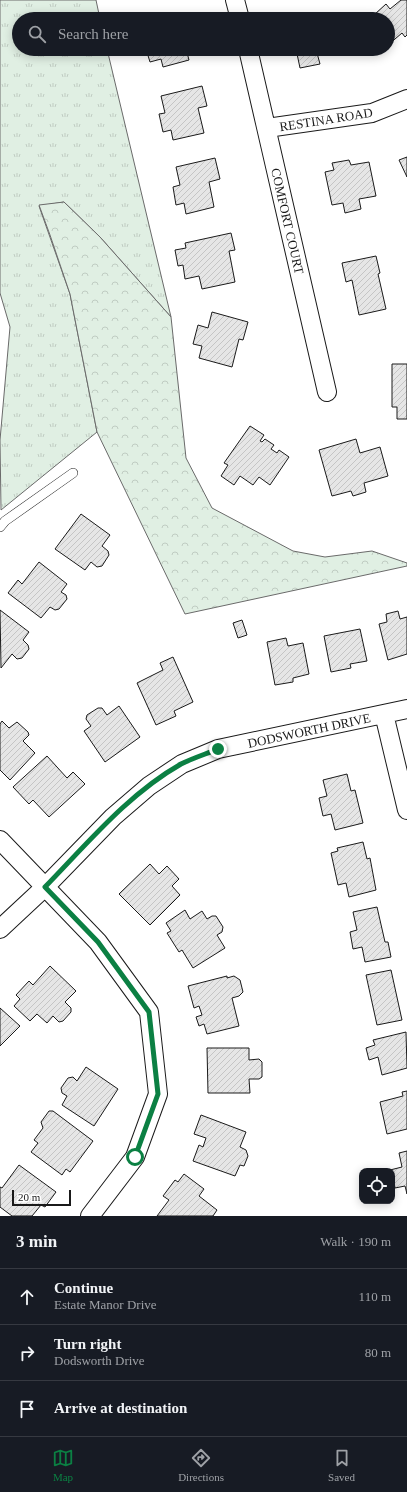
<!DOCTYPE html>
<html lang="en">
<head>
<meta charset="utf-8">
<style>
  body { margin:0; font-family:"Times New Roman",serif; background:#20242c; color:#f1f3f6 }
  .controls { position:absolute; right:12px; bottom:12px; display:grid; overflow:hidden; border-radius:8px; box-shadow:0 2px 10px #0003 }
  .controls button { width:36px; height:36px; display:grid; place-items:center; padding:0; border:0; border-bottom:1px solid #363941; background:#171b24; color:#f1f3f6; font:20px sans-serif }
  .scale { position:absolute; left:12px; bottom:10px; width:59px; box-sizing:border-box; padding-left:4px; border:2px solid #1a1a1a; border-top:0; font-size:11px; line-height:14px; white-space:nowrap; color:#1a1a1a; -webkit-text-stroke:3px #fff; paint-order:stroke }
  .stop { position:absolute; width:12px; height:12px; margin:-9px; border:3px solid #0b8043; border-radius:50%; background:#fff }
  .stop.end { background:#0b8043; border-color:#fff; box-shadow:0 1px 4px #0008 }
  .list { margin:0; padding:0; list-style:none }
  h2 { display:flex; justify-content:space-between; align-items:center; height:52px; margin:0; padding:0 16px; font-size:17px }
  h2 small { font-size:13px; font-weight:400; color:#9ea1a6 }
  .list li { display:grid; grid-template-columns:26px 1fr auto; gap:12px; align-items:center; box-sizing:border-box; height:56px; padding:0 16px; border-top:1px solid #363941 }
  .list b { display:block; font-size:15px; white-space:nowrap }
  .list p { margin:0; font-size:13px; white-space:nowrap; color:#9ea1a6 }
  .list em { font-size:13px; font-style:normal; color:#9ea1a6 }
  .icon { flex:none; width:22px; height:22px; fill:none; stroke:currentColor; stroke-width:2; stroke-linecap:round; stroke-linejoin:round }
  .map { position:relative; flex:none; width:407px; height:1216px; overflow:hidden }
  .search { position:absolute; background:#171b24; box-shadow:0 2px 10px #0003; left:12px; right:12px; top:12px; height:44px; display:flex; align-items:center; gap:10px; box-sizing:border-box; padding:0 14px; border-radius:22px; color:#9ea1a6; font-size:15px }
  .sheet { height:220px; background:#171b24 }
  nav { display:flex; justify-content:space-around; align-items:center; box-sizing:border-box; height:56px; border-top:1px solid #363941; background:#171b24; font-size:11px; color:#9ea1a6 }
  nav a { display:grid; justify-items:center; gap:2px }
  nav .on { color:#0b8043 }
  .map>svg:first-child { display:block }
  .grass { fill:url(#grass-tufts); stroke:#6a6a6a }
  .forest { fill:url(#forest-crowns); stroke:#6a6a6a }
  .building { fill:url(#building-hatch); stroke:#1a1a1a }
  .lines { fill:none; stroke-linecap:round; stroke-linejoin:round }
  .service-casing { stroke:#1a1a1a; stroke-width:10 }
  .minor-casing { stroke:#1a1a1a; stroke-width:20 }
  .service { stroke:#fff; stroke-width:9 }
  .minor { stroke:#fff; stroke-width:18 }
  .route { stroke:#0b8043; stroke-width:5 }
  .labels { text-anchor:middle; stroke-width:3; stroke-linejoin:round; paint-order:stroke }
  .street-label { font-size:13px; fill:#1a1a1a; stroke:#fff }
</style>
</head>
<body>
<div class="map">
<svg width="407" height="1216" viewBox="0 0 407 1216">
  <defs>
    <pattern id="grass-tufts" width="24" height="20" patternUnits="userSpaceOnUse"><rect width="24" height="20" fill="#e0efe3"/><path d="M3 7l-1-3M5 7V3M7 7l1-3M15 17l-1-3M17 17v-4M19 17l1-3" fill="none" stroke="#c0ccc2"/></pattern>
    <pattern id="forest-crowns" width="20" height="18" patternUnits="userSpaceOnUse"><rect width="20" height="18" fill="#e0efe3"/><path d="M2 6a3 3 0 1 1 6 0M12 15a3 3 0 1 1 6 0" fill="none" stroke="#c0ccc2"/></pattern>
    <pattern id="building-hatch" width="6" height="6" patternUnits="userSpaceOnUse"><rect width="6" height="6" fill="#e6e6e6"/><path d="M-1 1l2-2M0 6l6-6M5 7l2-2" fill="none" stroke="#c5c5c5"/></pattern>
  </defs>
  <rect width="100%" height="100%" fill="#fff"/>
  <path class="grass" d="M0,0H96L100,19H19V49H107L171,317L100,237L64,202L39,206L70,294L97,432L1,510L0,440L10,327L0,293Z"/>
  <path class="forest" d="M64,202L100,237L171,317L186,458L212,508L293,551L325,557L372,551L407,563V566L185,614L97,432L70,294L50,235L39,205Z"/>
  <path class="building" d="M401,0H407V35L405,37L402,33L388,45V19H379L375,14L386,4L390,9Z
    M327,16L328,19H311Z
    M146,49H186L189,60L163,67L161,59L150,62Z
    M296,49H338L317,53L320,64L300,68Z
    M202,86L207,106L198,108L204,133L173,140L171,130L163,132L159,114L165,113L161,96Z
    M407,157V177L399,160Z
    M215,158L220,179L209,182L214,207L186,214L184,203L176,205L173,187L180,185L176,167Z
    M349,160L351,165L369,162L376,196L359,199L361,209L345,213L343,203L332,205L325,172L334,170L332,163Z
    M231,233L235,250L229,251L235,282L202,289L199,276L185,279L183,265L178,266L175,250L186,248L185,243Z
    M376,256L380,273L378,274L386,309L359,315L352,280L346,282L342,263Z
    M212,312L248,322L243,340L239,339L232,367L199,358L202,346L193,344L198,325L208,328Z
    M392,364H407V419H397V407H392Z
    M250,426L264,435L260,441L262,442L265,439L274,445L271,449L277,453L279,450L289,457L270,485L259,477L253,485L240,476L234,485L221,476L228,465L224,463Z
    M356,439L360,453L380,447L388,476L364,483L366,492L353,496L351,491L332,496L319,450Z
    M81,514L110,535L102,546L108,551L109,555L102,566L97,567L91,562L85,570L55,549Z
    M39,562L67,584L61,592L66,595L67,599L59,609L55,610L50,607L41,618L8,593L18,580L22,584Z
    M0,610L29,632L23,640L28,645L29,649L22,658L17,659L12,654L1,668Z
    M398,611L400,619L407,617V654L388,660L379,624L387,622L386,614Z
    M242,620L247,635L238,638L233,623Z
    M360,629L367,661L350,664L351,668L331,672L324,636Z
    M286,638L288,646L303,643L309,674L293,678V682L275,685L267,642Z
    M173,657L193,702L174,711L176,716L156,725L137,683L163,670L160,663Z
    M119,706L140,737L105,762L84,731L91,726L86,719L87,715L98,708H102L107,715Z
    M2,721L9,728L17,722L28,732L29,735L23,741L35,753L10,780L0,770V724Z
    M47,756L67,778L73,772L85,784L49,817L33,800L29,804L13,787Z
    M347,774L351,791L355,790L363,823L335,830L331,814L323,816L319,798L327,796L323,780Z
    M363,842L367,859L370,858L376,890L349,897L346,883L338,885L331,853L338,851L337,848Z
    M150,864L159,874L167,866L179,879L172,886L180,895L150,925L119,894Z
    M377,907L385,942H388L391,957L365,962L362,947L353,949L350,932L357,930L353,912Z
    M185,910L190,919L202,911L207,919L212,916H216L223,927L222,932L217,935L225,948L193,968L182,950L179,952L167,933L171,931L166,923Z
    M50,966L76,991L65,1002L71,1008V1012L63,1021L59,1022L53,1016L47,1023L37,1014L30,1021L14,1006L20,999L16,995L29,981L33,985Z
    M391,970L402,1020L377,1025L366,975Z
    M227,976V978L234,976L240,980L243,992L239,996L232,998L239,1026L207,1034L204,1024L199,1026L196,1017L202,1015L199,1006L194,1008L188,986Z
    M0,1008L20,1026L0,1046Z
    M406,1032L407,1068L382,1075L378,1057L369,1060L366,1048L375,1045L373,1040Z
    M207,1048H249V1060L259,1059L262,1062V1077L259,1079H249L250,1093H208Z
    M86,1067L118,1089L94,1126L62,1105L67,1096L62,1093L61,1088L68,1078L73,1077L77,1081Z
    M407,1091V1129L387,1134L380,1102L403,1096L402,1092Z
    M49,1111H53L93,1141L70,1172L66,1169L62,1175L31,1152L38,1143L34,1140L43,1128L41,1122Z
    M201,1115L246,1132L240,1147L246,1150L248,1156L244,1166L240,1165L235,1176L193,1161L199,1145L203,1147L206,1138L194,1134Z
    M407,1151V1194L405,1186L395,1188L392,1171L390,1170L402,1167L399,1153Z
    M19,1165L56,1192L45,1207L41,1205L32,1216H12L0,1207V1187L2,1188Z
    M184,1174L204,1189L199,1196L217,1210L213,1216H157L169,1200L163,1196L175,1180L178,1182Z"/>
  <g class="lines">
    <g class="service-casing">
      <path id="service" d="M0,527L5,521L73,473"/>
    </g>
    <g class="minor-casing">
      <path id="minor" d="M235,0L240,19
        M248,49L327,392
        M267,128L372,113L407,99
        M384,714L407,810
        M0,840L98,942L149,1012L158,1094L135,1157L90,1216
        M0,929L45,887L113,817L149,786L182,764L218,749L407,709"/>
    </g>
    <use href="#service" class="service"/>
    <use href="#minor" class="minor"/>
  </g>
  <g class="lines">
    <path class="route" d="M135,1157L158,1094L149,1012L98,942L45,887C87,844 128,794 181,764C193,758 206,754 218,749"/>
  </g>
  <g class="labels">
    <g class="street-label">
      <text transform="translate(326 119) rotate(-9)" y="5">RESTINA ROAD</text>
      <text transform="translate(288 221) rotate(77)" y="5">COMFORT COURT</text>
      <text transform="translate(309 730) rotate(-12)" y="5">DODSWORTH DRIVE</text>
    </g>
  </g>
</svg>
<div class="controls">
<button><svg class="icon" aria-label="locate" viewBox="0 0 24 24"><circle cx="12" cy="12" r="6"/><path d="M12 2v4M12 18v4M2 12h4M18 12h4"/></svg></button>
</div>
<div class="scale">20 m</div>
<div class="stop" style="left:135px;top:1157px"></div>
<div class="stop end" style="left:218px;top:749px"></div>
<div class="search"><svg class="icon" aria-label="search" viewBox="0 0 24 24"><circle cx="10" cy="10" r="6"/><path d="M15 15l6 6"/></svg>Search here</div>
</div>
<section class="sheet">
<h2>3 min<small>Walk · 190 m</small></h2>
<ul class="list">
<li><svg class="icon" aria-label="ahead" viewBox="0 0 24 24"><path d="M12 20V5M6 11l6-6 6 6"/></svg><div><b>Continue</b><p>Estate Manor Drive</p></div><em>110 m</em></li>
<li><svg class="icon" aria-label="right" viewBox="0 0 24 24"><path d="M7 20v-9h11M14 6l5 5-5 5"/></svg><div><b>Turn right</b><p>Dodsworth Drive</p></div><em>80 m</em></li>
<li><svg class="icon" aria-label="arrive" viewBox="0 0 24 24"><path d="M6 21V4h12l-3 4 3 4H6"/></svg><div><b>Arrive at destination</b></div></li>
</ul>
</section>
<nav>
<a class="on"><svg class="icon" aria-label="map" viewBox="0 0 24 24"><path d="M3 6l6-2 6 2 6-2v14l-6 2-6-2-6 2zM9 4v14M15 6v14"/></svg>Map</a>
<a><svg class="icon" aria-label="directions" viewBox="0 0 24 24"><path d="M12 3l9 9-9 9-9-9zM9 14v-3h6M13 9l2 2-2 2"/></svg>Directions</a>
<a><svg class="icon" aria-label="saved" viewBox="0 0 24 24"><path d="M7 4h10v16l-5-4-5 4z"/></svg>Saved</a>
</nav>
</body>
</html>
